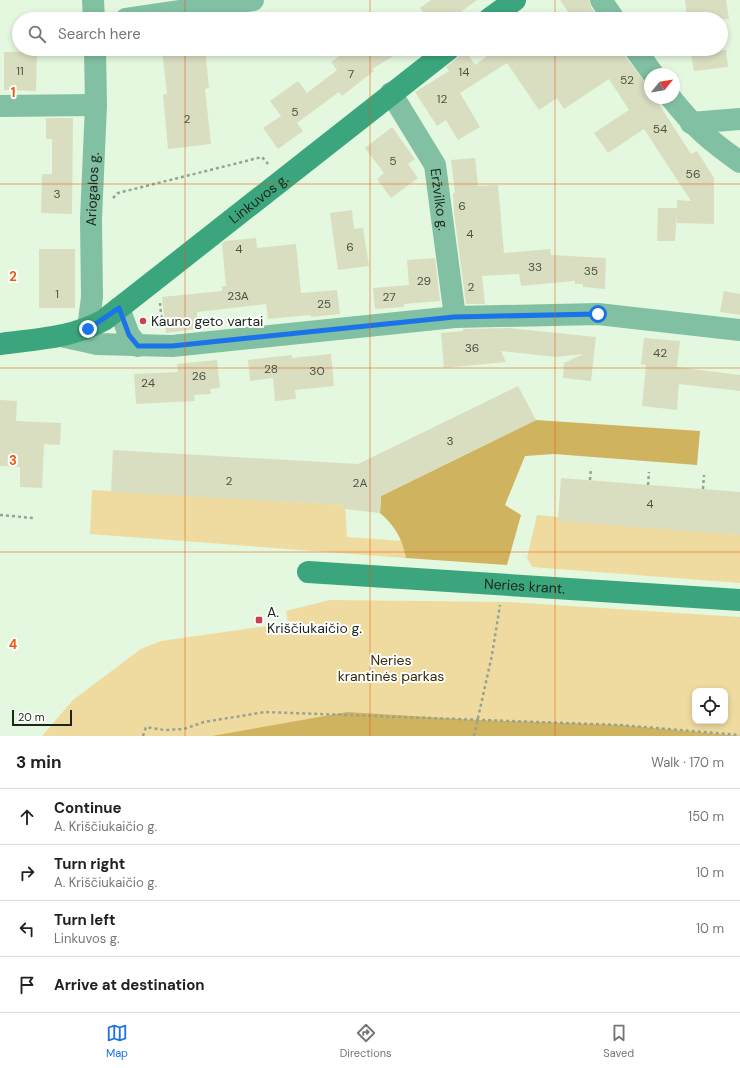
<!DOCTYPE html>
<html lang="en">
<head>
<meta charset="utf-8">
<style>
  body { margin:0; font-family:"DM Sans",sans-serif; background:#f2f2f2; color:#202124 }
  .controls { position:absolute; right:12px; bottom:12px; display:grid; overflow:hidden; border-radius:8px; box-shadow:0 2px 6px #0003 }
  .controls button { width:36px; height:36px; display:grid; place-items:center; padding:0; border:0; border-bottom:1px solid #e0e0e0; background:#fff; color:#202124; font:20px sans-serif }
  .compass { position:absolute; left:644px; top:68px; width:36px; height:36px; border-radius:50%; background:#fff; box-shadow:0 2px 6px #0003; rotate:60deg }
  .scale { position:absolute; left:12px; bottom:10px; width:60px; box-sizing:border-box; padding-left:4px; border:2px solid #1d251c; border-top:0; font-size:11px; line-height:14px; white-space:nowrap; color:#1d251c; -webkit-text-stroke:3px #fefefe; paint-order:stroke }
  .stop { position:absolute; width:12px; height:12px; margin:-9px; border:3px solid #1a73e8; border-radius:50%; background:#fff }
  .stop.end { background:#1a73e8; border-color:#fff; box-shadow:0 1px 4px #0008 }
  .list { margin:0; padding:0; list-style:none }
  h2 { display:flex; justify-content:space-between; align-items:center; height:52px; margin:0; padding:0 16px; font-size:17px }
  h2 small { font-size:13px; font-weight:400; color:#757577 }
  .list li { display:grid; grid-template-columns:26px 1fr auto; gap:12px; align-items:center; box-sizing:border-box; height:56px; padding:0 16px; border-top:1px solid #e0e0e0 }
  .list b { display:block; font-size:15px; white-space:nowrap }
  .list p { margin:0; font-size:13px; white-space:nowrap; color:#757577 }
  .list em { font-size:13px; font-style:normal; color:#757577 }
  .icon { flex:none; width:22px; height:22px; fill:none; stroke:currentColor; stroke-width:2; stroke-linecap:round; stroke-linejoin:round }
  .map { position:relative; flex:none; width:740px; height:736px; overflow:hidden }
  .search { position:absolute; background:#fff; box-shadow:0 2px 6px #0003; left:12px; right:12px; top:12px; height:44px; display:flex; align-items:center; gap:10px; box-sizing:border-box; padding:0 14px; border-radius:22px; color:#757577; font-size:15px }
  .sheet { height:276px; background:#fff }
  nav { display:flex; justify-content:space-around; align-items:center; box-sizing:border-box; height:56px; border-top:1px solid #e0e0e0; background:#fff; font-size:11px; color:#757577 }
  nav a { display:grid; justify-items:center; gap:2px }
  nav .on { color:#1a73e8 }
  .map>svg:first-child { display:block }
  .green { fill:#efdba0; fill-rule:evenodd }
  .forest { fill:#cfb35e }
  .building { fill:#d9dec1 }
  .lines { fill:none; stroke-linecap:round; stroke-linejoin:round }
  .path { stroke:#95a492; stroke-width:2.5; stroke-dasharray:3 3; stroke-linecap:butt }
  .street { stroke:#81c0a3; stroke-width:22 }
  .secondary { stroke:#3ba67d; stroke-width:22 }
  .route { stroke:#1a73e8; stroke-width:5 }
  .grid { fill:none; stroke:#e8590c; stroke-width:1; stroke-opacity:0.55 }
  .poi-dot { fill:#cf3f51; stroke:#fefefe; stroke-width:1.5 }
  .labels { text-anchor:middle; stroke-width:4; stroke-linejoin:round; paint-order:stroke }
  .number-label { font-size:12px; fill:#4c5345 }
  .street-label { font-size:14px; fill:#1d251c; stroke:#fefefe }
  .poi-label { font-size:14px; fill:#1d251c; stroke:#fefefe; text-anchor:start }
  .park-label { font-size:14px; fill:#352a03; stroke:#fefefe }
  .grid-label { font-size:13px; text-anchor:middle; font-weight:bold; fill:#e8590c; stroke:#fefefe; stroke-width:4; stroke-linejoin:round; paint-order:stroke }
</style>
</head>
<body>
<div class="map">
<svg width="740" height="736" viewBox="0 0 740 736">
  <rect width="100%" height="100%" fill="#e4f8df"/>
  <path class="green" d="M92,490L345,505L347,537L403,541L406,558L90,534Z
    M537,515L740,535V583L532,567L527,558Z
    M330,600L510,602L740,617V736H42L73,700L141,649L161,641L288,623L286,611ZM695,691H725V721H695Z"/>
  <path class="forest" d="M536,420L700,431L697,465L554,454L525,456L505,505L521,515L507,565L406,558C402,538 395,526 380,513L381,496Z
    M347,712L477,720L620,725L740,736H212Z"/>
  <path class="building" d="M431,0H477L451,19H427L420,8Z
    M560,0H589L591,7L599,19H573Z
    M685,0H726L729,19H687Z
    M162,49H205L209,88L205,89L211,144L168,149L163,95L167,94Z
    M349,49H405L372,69L374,71L342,96L339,92L297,123L303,131L278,149L263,128L281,116L270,101L298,81L307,93L337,70L331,62Z
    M497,49H537L541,55L550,49H623L625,56L650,89V98H655L691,154L697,151L714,178V224L677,223V213L675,241H657L658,208H677V200L691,201L644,129L608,153L594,133L629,110L609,79L564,109L557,98L539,110L507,63L460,93L480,127L458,140L446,120L437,126L415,92L449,71L446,67L466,51L475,65Z
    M726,50L728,67L694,71L691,54Z
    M4,52H37L36,91L4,90Z
    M46,118H73L72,214L41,213L42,174H52V139H46Z
    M392,127L415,159L408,164L418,178L391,198L377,179L384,173L365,148Z
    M475,158L478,186L498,185L504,253L550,249L551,255L606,258L605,289L583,287V284H575V281L521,286L519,274L482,276L485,304H466L454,212L453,193H455L451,160Z
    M352,210L354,229L363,228L369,266L338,270L330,213Z
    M256,238L257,248L296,244L301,293L337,290L340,314L311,317L310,315L268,319L266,304L197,312L198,329L166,333L162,297L222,291V286H226L222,244L224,241Z
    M39,249H75V308H39Z
    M435,258L440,301L404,304V307L375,309L373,288L409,285L407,260Z
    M724,291L740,294V315L720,312Z
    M509,328L596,337L591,381L563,378L564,363L583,354L556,357L501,351L506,362L444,368L441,333L463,331V329Z
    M644,338L680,341L677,367L740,375V391L679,384L677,410L642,406L646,365L641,364Z
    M331,354L334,386L295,390L296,399L275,401L273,378L250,381L248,360L292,355V358Z
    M217,360L220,388L210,389L211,394L194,395L195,401L136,404L134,374L178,372L177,364Z
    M518,386L536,420L381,496L380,513L344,509L345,505L111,492L113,450L358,464Z
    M0,400L17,401L16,421L61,423L60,445L44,444L42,488L20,487V467L0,466Z
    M561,478L740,492V535L558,521Z"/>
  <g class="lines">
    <path class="path" d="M113,198L118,193L262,157L268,164
      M160,303L162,324
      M590,480L591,468
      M648,485L649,472
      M703,489L704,475
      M0,515L33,518
      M143,736L146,727L164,730L184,729L204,722L265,712L620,725L740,735
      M474,736L492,655L500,605"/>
    <g class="street">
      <path d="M93,0L94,19"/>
      <path d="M601,0L614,19"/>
      <path d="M126,19L253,0"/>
      <path d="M635,49L653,74"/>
      <path id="s1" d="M391,93L435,165L455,317"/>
      <path d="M671,98C694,127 710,141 740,162"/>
      <path d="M0,106L96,105"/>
      <path d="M691,123L740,119"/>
      <path d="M119,308L129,335L138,346"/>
      <path id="s2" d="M88,329L92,297L91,219L96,105L95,49"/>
      <path d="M61,336L97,344L172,346L455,317L598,314L740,330"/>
    </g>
    <g class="secondary">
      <path d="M489,19L515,0"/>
      <path id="s3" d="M0,344C36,339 72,338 104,320L449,49"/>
      <path id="s4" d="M308,572L740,600"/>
    </g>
  </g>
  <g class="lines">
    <path class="route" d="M88,329L119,308L129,335L138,346H172L454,317L598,314"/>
  </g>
  <path class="grid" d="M185,0V19M370,0V19M555,0V19M185,49V736M370,49V736M555,49V736M0,184H740M0,368H740M0,552H740"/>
  <g class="poi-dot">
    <circle cx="143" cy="321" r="4"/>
    <rect x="255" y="616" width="8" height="8" rx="2"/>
  </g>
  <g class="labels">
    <g class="number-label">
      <text x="20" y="75">11</text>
      <text x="464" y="76">14</text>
      <text x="351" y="78">7</text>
      <text x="627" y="84">52</text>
      <text x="442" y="103">12</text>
      <text x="295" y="116">5</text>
      <text x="187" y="123">2</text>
      <text x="660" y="133">54</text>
      <text x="393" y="165">5</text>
      <text x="693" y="178">56</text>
      <text x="57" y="198">3</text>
      <text x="462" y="210">6</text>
      <text x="470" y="238">4</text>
      <text x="350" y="251">6</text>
      <text x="239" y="253">4</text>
      <text x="535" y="271">33</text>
      <text x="591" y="275">35</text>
      <text x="424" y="285">29</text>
      <text x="471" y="291">2</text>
      <text x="57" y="298">1</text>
      <text x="238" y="300">23A</text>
      <text x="389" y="301">27</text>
      <text x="324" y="308">25</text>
      <text x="472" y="352">36</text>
      <text x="660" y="357">42</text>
      <text x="271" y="373">28</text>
      <text x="317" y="375">30</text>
      <text x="199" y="380">26</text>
      <text x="148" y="387">24</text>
      <text x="450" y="445">3</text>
      <text x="229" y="485">2</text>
      <text x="360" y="487">2A</text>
      <text x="650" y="508">4</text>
    </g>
    <g class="street-label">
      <text dy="5" stroke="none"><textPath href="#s2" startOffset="140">Ariogalos g.</textPath></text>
      <text dy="5" stroke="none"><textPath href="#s3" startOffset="304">Linkuvos g.</textPath></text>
      <text dy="5" stroke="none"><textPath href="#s1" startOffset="119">Eržvilko g.</textPath></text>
      <text dy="5" stroke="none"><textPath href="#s4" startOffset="217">Neries krant.</textPath></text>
    </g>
    <g class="poi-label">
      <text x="151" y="326">Kauno geto vartai</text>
      <text x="267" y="617">A.<tspan x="267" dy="16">Kriščiukaičio g.</tspan></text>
    </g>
    <g class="park-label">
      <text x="391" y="665">Neries<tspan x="391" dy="16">krantinės parkas</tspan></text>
    </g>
  </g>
  <g class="grid-label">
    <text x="13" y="97">1</text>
    <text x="13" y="281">2</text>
    <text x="13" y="465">3</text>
    <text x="13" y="649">4</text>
  </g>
</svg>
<div class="controls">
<button><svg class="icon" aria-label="locate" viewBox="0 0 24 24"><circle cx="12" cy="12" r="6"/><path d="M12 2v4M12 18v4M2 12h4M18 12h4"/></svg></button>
</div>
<svg class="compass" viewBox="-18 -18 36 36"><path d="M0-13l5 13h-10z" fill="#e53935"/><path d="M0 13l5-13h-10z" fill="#757577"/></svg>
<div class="scale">20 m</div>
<div class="stop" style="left:598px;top:314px"></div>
<div class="stop end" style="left:88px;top:329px"></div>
<div class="search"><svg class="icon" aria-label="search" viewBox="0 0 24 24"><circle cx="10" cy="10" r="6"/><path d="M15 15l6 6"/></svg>Search here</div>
</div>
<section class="sheet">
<h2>3 min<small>Walk · 170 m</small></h2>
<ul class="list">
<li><svg class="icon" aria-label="ahead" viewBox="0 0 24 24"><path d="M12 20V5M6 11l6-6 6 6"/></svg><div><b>Continue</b><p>A. Kriščiukaičio g.</p></div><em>150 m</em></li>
<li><svg class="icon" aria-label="right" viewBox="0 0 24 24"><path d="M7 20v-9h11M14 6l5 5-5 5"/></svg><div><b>Turn right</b><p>A. Kriščiukaičio g.</p></div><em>10 m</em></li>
<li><svg class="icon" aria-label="left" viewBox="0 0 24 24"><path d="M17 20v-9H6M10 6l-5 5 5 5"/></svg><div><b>Turn left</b><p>Linkuvos g.</p></div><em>10 m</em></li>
<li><svg class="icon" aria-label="arrive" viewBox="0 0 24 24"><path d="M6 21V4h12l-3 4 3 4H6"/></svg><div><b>Arrive at destination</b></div></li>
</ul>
</section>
<nav>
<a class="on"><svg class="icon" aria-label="map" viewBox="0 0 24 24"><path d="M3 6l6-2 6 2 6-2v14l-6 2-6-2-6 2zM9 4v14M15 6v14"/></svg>Map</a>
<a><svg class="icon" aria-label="directions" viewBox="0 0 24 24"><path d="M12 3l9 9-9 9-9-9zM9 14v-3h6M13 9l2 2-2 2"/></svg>Directions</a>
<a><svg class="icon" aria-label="saved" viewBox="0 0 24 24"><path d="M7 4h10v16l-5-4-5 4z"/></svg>Saved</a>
</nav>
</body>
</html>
